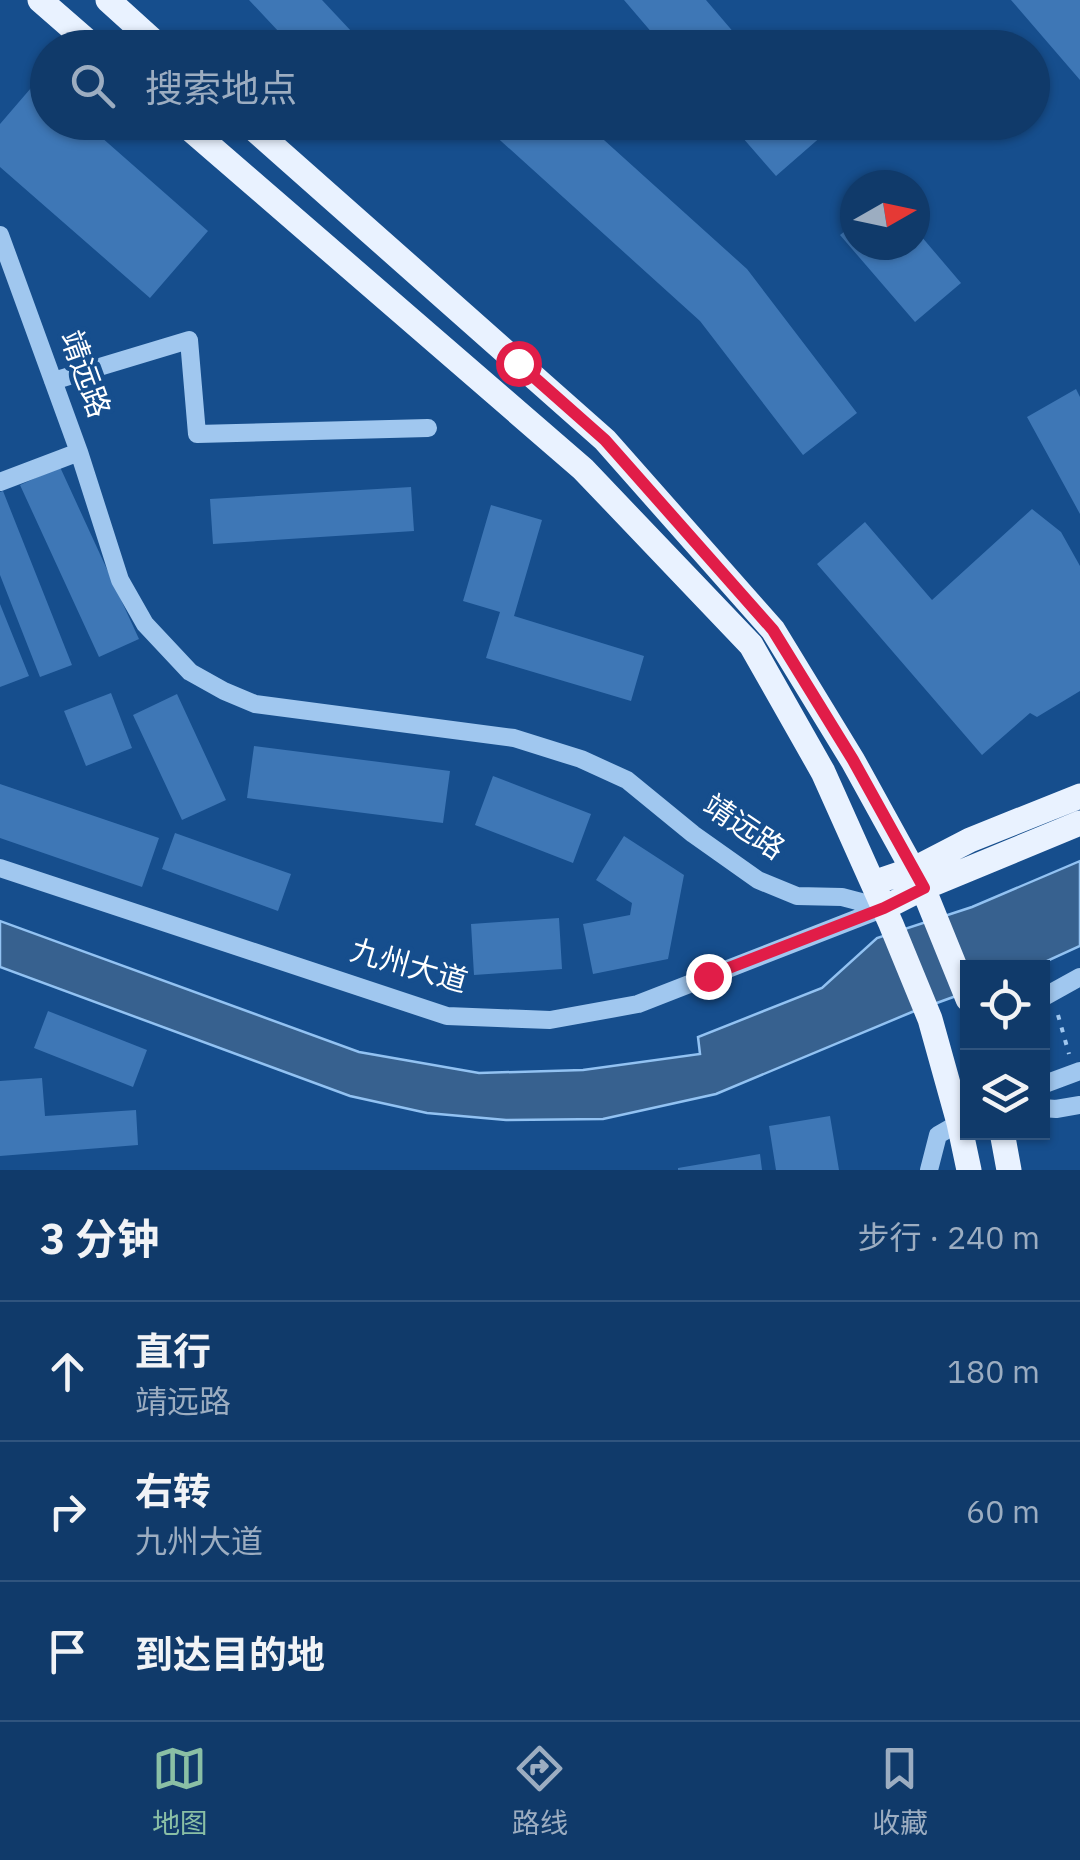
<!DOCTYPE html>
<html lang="zh">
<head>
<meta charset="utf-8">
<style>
  body { margin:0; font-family:"IBM Plex Sans","Noto Sans SC",sans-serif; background:#1e4572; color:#f1f3f6 }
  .controls { position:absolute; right:30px; bottom:30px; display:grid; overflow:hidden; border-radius:0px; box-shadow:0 2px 8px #0004 }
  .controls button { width:90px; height:90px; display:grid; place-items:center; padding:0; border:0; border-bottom:2px solid #30547e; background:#103a6a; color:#f1f3f6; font:50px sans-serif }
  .compass { position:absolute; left:840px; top:170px; width:90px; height:90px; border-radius:50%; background:#103a6a; box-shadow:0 2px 8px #0004; rotate:81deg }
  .stop { position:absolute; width:30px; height:30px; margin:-22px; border:8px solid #e11d48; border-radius:50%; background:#fff }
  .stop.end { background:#e11d48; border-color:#fff; box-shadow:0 2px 10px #0008 }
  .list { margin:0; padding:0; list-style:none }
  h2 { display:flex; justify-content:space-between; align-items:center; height:130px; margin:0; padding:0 40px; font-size:42px }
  h2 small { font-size:32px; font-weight:400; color:#9cadc1 }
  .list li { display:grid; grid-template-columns:65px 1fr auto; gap:30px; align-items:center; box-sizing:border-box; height:140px; padding:0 40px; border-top:2px solid #30547e }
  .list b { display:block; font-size:38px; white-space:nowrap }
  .list p { margin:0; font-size:32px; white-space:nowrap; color:#9cadc1 }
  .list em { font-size:32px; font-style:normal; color:#9cadc1 }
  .icon { flex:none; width:55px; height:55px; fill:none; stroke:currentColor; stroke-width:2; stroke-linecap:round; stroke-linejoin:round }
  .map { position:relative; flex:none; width:1080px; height:1170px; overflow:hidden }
  .search { position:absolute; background:#103a6a; box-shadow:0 2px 8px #0004; left:30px; right:30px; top:30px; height:110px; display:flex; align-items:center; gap:25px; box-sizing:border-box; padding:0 35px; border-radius:55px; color:#9cadc1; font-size:38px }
  .sheet { height:550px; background:#103a6a }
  nav { display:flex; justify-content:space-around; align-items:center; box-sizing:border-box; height:140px; border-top:2px solid #30547e; background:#103a6a; font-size:28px; color:#9cadc1 }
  nav a { display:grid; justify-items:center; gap:5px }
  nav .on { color:#8abfa5 }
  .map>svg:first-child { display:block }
  .water { fill:#37618f; stroke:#92c2f2; stroke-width:2.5 }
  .building { fill:#3e77b6 }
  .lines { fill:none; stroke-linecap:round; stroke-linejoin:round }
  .path { stroke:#a0c7ef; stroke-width:4; stroke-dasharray:5 8; stroke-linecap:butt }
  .minor { stroke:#a0c7ef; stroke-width:18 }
  .major { stroke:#e9f2ff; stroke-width:25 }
  .route { stroke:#e11d48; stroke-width:12 }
  .labels { text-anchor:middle; stroke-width:9; stroke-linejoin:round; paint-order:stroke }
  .street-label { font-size:30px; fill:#fff; stroke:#164e8d }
</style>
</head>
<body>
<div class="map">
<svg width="1080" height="1170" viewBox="0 0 1080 1170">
  <rect width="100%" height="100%" fill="#164e8d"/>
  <path class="water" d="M1080,861V946L1034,967L968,968L967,992L912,1012L716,1094L603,1119L506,1120L427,1113L350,1096L0,967V921L359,1052L479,1073L583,1070L700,1054L698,1037L822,988L877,938L972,907Z"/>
  <path class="building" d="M249,0H322L367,48H294Z
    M624,0H706L747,48H665Z
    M1011,0H1080V80Z
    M37,81L48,90V122H84L208,231L150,298L0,167V124Z
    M480,122H584L747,269L857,413L803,455L700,321Z
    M729,122H812L823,135L776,176Z
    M855,223V245H915V229L961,283L915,322L840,235Z
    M1076,389L1080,397V514L1027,417Z
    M60,467L139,639L99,657L20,485Z
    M411,487L414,531L213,544L210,499Z
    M3,491L72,665L40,677L0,575V492Z
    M491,505L542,520L514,616L644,656L631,701L486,658L500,612L463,601Z
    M1032,509L1061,532L1080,566V691L1037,717L1030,713L982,755L817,564L865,522L932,600Z
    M0,604L29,676L0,687Z
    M111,693L132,748L86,766L64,711Z
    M177,694L226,800L182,820L133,715Z
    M254,746L450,771L443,823L247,798Z
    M493,776L591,814L573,863L475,825Z
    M0,784L159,838L142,887L0,838Z
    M175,833L291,874L278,911L162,869Z
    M624,836L684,875L668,959L593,974L583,924L630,915L632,903L596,880Z
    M559,918L562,969L474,975L471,924Z
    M48,1011L147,1050L133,1087L34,1048Z
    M42,1078L45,1116L136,1110L138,1145L0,1156V1081Z
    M830,1116L839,1170H776L769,1126Z
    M760,1154L762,1170H678V1168Z"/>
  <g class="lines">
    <path class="path" d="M1058,1015L1069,1054"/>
    <path class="minor" d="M0,235L79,452L120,580L145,624L190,672L224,691L255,704L514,738L581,759L627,780L693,834L758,880L797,896L842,897L884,908
      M53,381L189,340L197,434L428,428
      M0,482L79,452
      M0,868L447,1016L550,1020L638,1004L884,908
      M1042,998L1080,977
      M1042,1085L1080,1071
      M1042,1108L1056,1109L1080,1105
      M929,1170L938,1135L959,1123"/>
    <path class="major" d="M40,0L95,48
      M108,0L161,48
      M182,122L583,469L751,645L823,772L891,924L930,1019L959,1123L969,1170
      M246,122L605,440L773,630L853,761L923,888L968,999
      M873,883L914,869L970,840L1080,796
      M884,908L923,888L1080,823
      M1002,1132L1009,1170"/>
  </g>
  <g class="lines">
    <path class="route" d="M518,363L605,440L773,630L853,760L924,888L884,908L708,976"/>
  </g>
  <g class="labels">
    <g class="street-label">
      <text transform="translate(85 374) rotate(70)" y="10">靖远路</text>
      <text transform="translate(744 827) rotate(34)" y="10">靖远路</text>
      <text transform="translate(409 966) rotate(16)" y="10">九州大道</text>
    </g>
  </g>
</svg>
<div class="controls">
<button><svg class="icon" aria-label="locate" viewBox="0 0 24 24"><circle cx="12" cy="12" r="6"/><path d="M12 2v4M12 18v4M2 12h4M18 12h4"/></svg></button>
<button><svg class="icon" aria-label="layers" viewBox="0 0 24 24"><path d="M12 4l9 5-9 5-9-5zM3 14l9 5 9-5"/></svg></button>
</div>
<svg class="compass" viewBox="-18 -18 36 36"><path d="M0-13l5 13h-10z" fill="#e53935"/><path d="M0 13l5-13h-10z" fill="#9cadc1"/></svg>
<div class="stop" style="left:518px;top:363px"></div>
<div class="stop end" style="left:708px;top:976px"></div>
<div class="search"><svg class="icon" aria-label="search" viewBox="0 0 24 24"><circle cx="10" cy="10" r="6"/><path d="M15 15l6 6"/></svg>搜索地点</div>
</div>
<section class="sheet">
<h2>3 分钟<small>步行 · 240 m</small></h2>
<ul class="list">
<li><svg class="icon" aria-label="ahead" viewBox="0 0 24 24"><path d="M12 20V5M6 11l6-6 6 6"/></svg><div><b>直行</b><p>靖远路</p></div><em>180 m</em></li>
<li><svg class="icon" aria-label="right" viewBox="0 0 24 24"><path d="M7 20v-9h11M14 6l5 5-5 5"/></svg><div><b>右转</b><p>九州大道</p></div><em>60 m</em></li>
<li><svg class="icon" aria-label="arrive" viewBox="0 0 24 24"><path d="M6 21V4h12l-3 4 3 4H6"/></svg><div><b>到达目的地</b></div></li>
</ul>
</section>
<nav>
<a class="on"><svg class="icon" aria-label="map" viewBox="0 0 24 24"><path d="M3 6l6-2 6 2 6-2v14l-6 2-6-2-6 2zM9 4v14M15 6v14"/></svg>地图</a>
<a><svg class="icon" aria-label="directions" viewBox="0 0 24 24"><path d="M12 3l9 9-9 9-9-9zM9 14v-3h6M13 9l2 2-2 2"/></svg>路线</a>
<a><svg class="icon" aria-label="saved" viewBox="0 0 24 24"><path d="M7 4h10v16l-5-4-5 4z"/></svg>收藏</a>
</nav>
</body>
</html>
